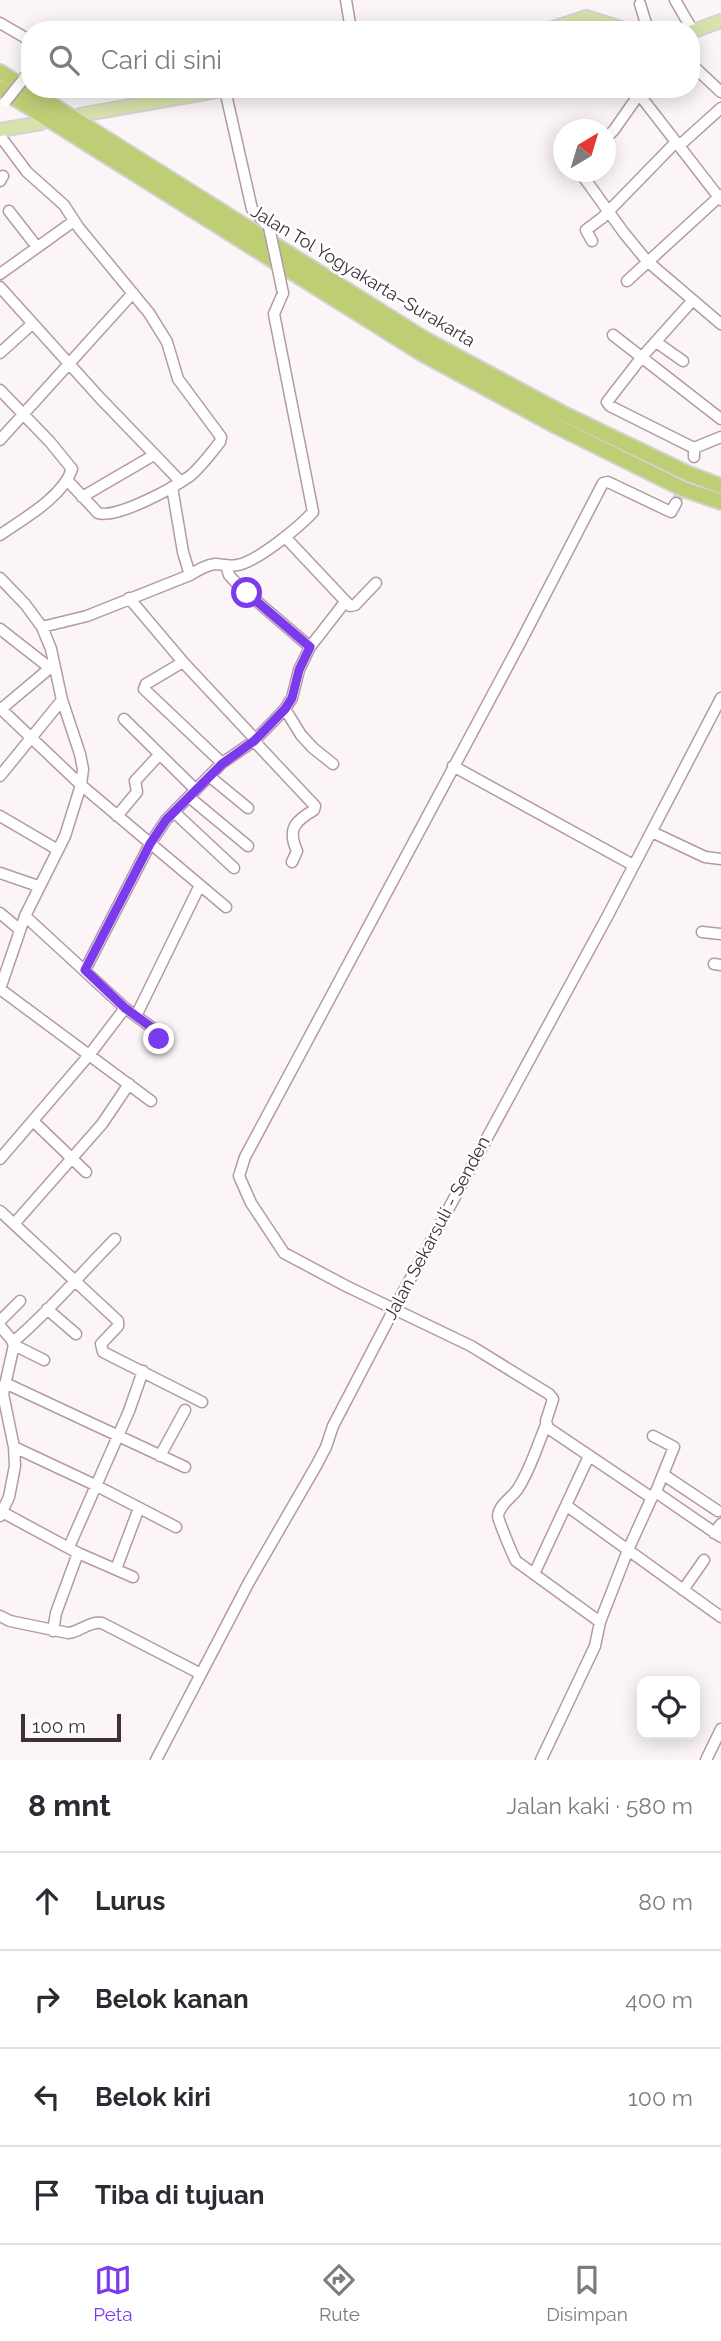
<!DOCTYPE html>
<html lang="id">
<head>
<meta charset="utf-8">
<style>
  body { margin:0; font-family:Raleway,sans-serif; background:#f7f7f7; color:#2b2b33 }
  .controls { position:absolute; right:21px; bottom:21px; display:grid; overflow:hidden; border-radius:14px; box-shadow:0 4px 18px #0003 }
  .controls button { width:63px; height:63px; display:grid; place-items:center; padding:0; border:0; border-bottom:2px solid #e1e1e2; background:#fff; color:#2b2b33; font:35px sans-serif }
  .compass { position:absolute; left:553px; top:119px; width:63px; height:63px; border-radius:50%; background:#fff; box-shadow:0 4px 18px #0003; rotate:38deg }
  .scale { position:absolute; left:21px; bottom:18px; width:100px; box-sizing:border-box; padding-left:7px; border:4px solid #3c3136; border-top:0; font-size:19px; line-height:24px; white-space:nowrap; color:#3c3136; -webkit-text-stroke:5px #fff; paint-order:stroke }
  .stop { position:absolute; width:21px; height:21px; margin:-16px; border:5px solid #7c3aed; border-radius:50%; background:#fff }
  .stop.end { background:#7c3aed; border-color:#fff; box-shadow:0 2px 7px #0008 }
  .list { margin:0; padding:0; list-style:none }
  h2 { display:flex; justify-content:space-between; align-items:center; height:91px; margin:0; padding:0 28px; font-size:30px }
  h2 small { font-size:23px; font-weight:400; color:#7c7c81 }
  .list li { display:grid; grid-template-columns:46px 1fr auto; gap:21px; align-items:center; box-sizing:border-box; height:98px; padding:0 28px; border-top:2px solid #e1e1e2 }
  .list b { display:block; font-size:26px; white-space:nowrap }
  .list em { font-size:23px; font-style:normal; color:#7c7c81 }
  .icon { flex:none; width:38px; height:38px; fill:none; stroke:currentColor; stroke-width:2; stroke-linecap:round; stroke-linejoin:round }
  .map { position:relative; flex:none; width:721px; height:1760px; overflow:hidden }
  .search { position:absolute; background:#fff; box-shadow:0 4px 18px #0003; left:21px; right:21px; top:21px; height:77px; display:flex; align-items:center; gap:18px; box-sizing:border-box; padding:0 24px; border-radius:28px; color:#7c7c81; font-size:26px }
  .sheet { height:483px; background:#fff }
  nav { display:flex; justify-content:space-around; align-items:center; box-sizing:border-box; height:98px; border-top:2px solid #e1e1e2; background:#fff; font-size:19px; color:#7c7c81 }
  nav a { display:grid; justify-items:center; gap:4px }
  nav .on { color:#7c3aed }
  .map>svg:first-child { display:block }
  .lines { fill:none; stroke-linecap:round; stroke-linejoin:round }
  .minor-tunnel { stroke:#d5ced1; stroke-width:10; stroke-dasharray:10 5; stroke-linecap:butt }
  .minor-casing { stroke:#b599a6; stroke-width:13 }
  .major-casing { stroke:#d4d2d3; stroke-width:16 }
  .highway-casing { stroke:#d4d2d3; stroke-width:18 }
  .minor { stroke:#fff; stroke-width:10 }
  .major { stroke:#d8e2ac; stroke-width:12 }
  .highway { stroke:#bece75; stroke-width:14 }
  .minor-bridge-casing { stroke:#b599a6; stroke-width:13; stroke-linecap:butt }
  .minor-bridge { stroke:#fff; stroke-width:10 }
  .route { stroke:#7c3aed; stroke-width:9 }
  .labels { text-anchor:middle; stroke-width:5; stroke-linejoin:round; paint-order:stroke }
  .street-label { font-size:18px; fill:#3c3136; stroke:#fff }
</style>
</head>
<body>
<div class="map">
<svg width="721" height="1760" viewBox="0 0 721 1760">
  <rect width="100%" height="100%" fill="#fbf5f8"/>
  <g class="lines">
    <path class="minor-tunnel" d="M676,503L694,457"/>
    <g class="minor-casing">
      <path id="minor" d="M346,0L351,30
        M675,0L693,31
        M640,4L648,30
        M0,23L24,37L30,43
        M691,64L721,92
        M22,81L30,70
        M635,89L721,200
        M225,90L252,209L269,227
        M0,136L27,172L64,205L79,228L149,313L167,342L178,379L221,437L220,442C211,453 201,467 190,476C173,488 117,519 98,513L67,480
        M606,138L614,130L642,90
        M680,145L721,108
        M580,172L624,233L647,261L721,324
        M0,181L3,176
        M9,211L37,247
        M592,241L586,230L602,218L676,142
        M0,274L74,221
        M627,281L721,195
        M0,287L100,398L180,481
        M693,300L641,358L607,402L610,406L694,448
        M613,335L721,419
        M656,342L683,361
        M0,353L32,324
        M0,390L50,442L72,469C63,497 23,519 0,535
        M0,440L133,293
        M694,457V448L721,437
        M172,487L183,552L190,575
        M82,497L154,455
        M285,537L350,606L355,605L376,583
        M226,565L229,575L238,585L310,647
        M0,578L25,604L42,627L51,649L62,700L80,754L83,769L81,785L65,836L25,916L0,989
        M129,598L183,662L255,739
        M42,627L87,616L190,575C198,570 206,565 215,564C222,564 230,567 237,565C257,562 299,527 313,512L274,314L283,293
        M0,629L50,668H55
        M183,662L146,684L144,689L222,763
        M0,708L81,785L226,907
        M285,709L301,735L313,748L333,764
        M0,710L50,668
        M124,719L196,790
        M254,741L315,806L314,810C295,821 287,829 297,851L292,862
        M453,766L633,865
        M0,776L62,700
        M209,776L248,808
        M189,797L248,846
        M174,812L234,868
        M0,816L58,850
        M117,816L137,792L135,781L159,755
        M652,832L705,857L721,859
        M0,873L38,886
        M0,913L20,930
        M25,916L125,1008L158,1032L160,1037L154,1047
        M702,932L721,934
        M714,964L721,965
        M85,970L150,844L166,820L222,763L254,741L285,709L292,698L299,670L310,647L345,602
        M0,989L151,1101
        M136,1016L200,885
        M33,1121L86,1172
        M0,1159L90,1054L125,1008
        M0,1211L118,1321V1326L101,1344L103,1352L202,1402
        M14,1224L102,1124L129,1084
        M47,1309L76,1334
        M0,1321L20,1301
        M0,1326L11,1339L14,1345L3,1394L14,1447L15,1466L9,1497L0,1516
        M13,1342C50,1311 81,1273 115,1239
        M14,1345L44,1360
        M5,1383L185,1467
        M546,1425C537,1446 530,1471 517,1490C511,1498 499,1505 498,1516C498,1520 514,1558 516,1561L600,1622
        M653,1436L674,1447L655,1494
        M14,1447L97,1486L176,1527
        M160,1456L185,1410
        M664,1475L718,1511
        M652,1498L548,1428L546,1421L553,1399L549,1394L471,1346L346,1286L284,1253L251,1203L239,1176L245,1157L518,647L603,483L608,482L671,512L676,503
        M567,1506L721,1617
        M2,1512L78,1553L133,1577
        M714,1533L721,1524
        M69,1547L129,1411L143,1371
        M116,1569L139,1508
        M534,1574L589,1456
        M683,1590L704,1560
        M0,1616L10,1621L68,1633C80,1632 89,1621 102,1623L201,1674
        M53,1631L56,1613L78,1553
        M156,1760L249,1582L316,1466L326,1447L333,1426L394,1309L607,917L721,698
        M541,1760L595,1646L600,1622L628,1550L653,1495L657,1493L721,1537
        M706,1760L721,1729"/>
    </g>
    <g class="major-casing">
      <path id="major" d="M547,30L586,17L627,30
        M691,32L721,21
        M80,115L228,89
        M0,130L41,123"/>
    </g>
    <g class="highway-casing">
      <path id="highway" d="M0,72L426,340L562,413L689,474L721,486
        M0,89L421,353L556,426L683,489L721,502"/>
    </g>
    <use href="#minor" class="minor"/>
    <use href="#major" class="major"/>
    <use href="#highway" class="highway"/>
    <g class="minor-bridge-casing">
      <path id="minor-bridge" d="M6,101L22,81
        M269,227L283,293"/>
    </g>
    <use href="#minor-bridge" class="minor-bridge"/>
  </g>
  <g class="lines">
    <path class="route" d="M159,1039L158,1032L125,1008L85,970L150,844L166,820L222,764L254,741L285,709L292,698L299,670L310,647L247,593"/>
  </g>
  <g class="labels">
    <g class="street-label">
      <text transform="translate(363 276) rotate(31)" y="6">Jalan Tol Yogyakarta–Surakarta</text>
      <text transform="translate(437 1228) rotate(-62)" y="6">Jalan Sekarsuli - Senden</text>
    </g>
  </g>
</svg>
<div class="controls">
<button><svg class="icon" aria-label="locate" viewBox="0 0 24 24"><circle cx="12" cy="12" r="6"/><path d="M12 2v4M12 18v4M2 12h4M18 12h4"/></svg></button>
</div>
<svg class="compass" viewBox="-18 -18 36 36"><path d="M0-13l5 13h-10z" fill="#e53935"/><path d="M0 13l5-13h-10z" fill="#7c7c81"/></svg>
<div class="scale">100 m</div>
<div class="stop" style="left:247px;top:593px"></div>
<div class="stop end" style="left:159px;top:1039px"></div>
<div class="search"><svg class="icon" aria-label="search" viewBox="0 0 24 24"><circle cx="10" cy="10" r="6"/><path d="M15 15l6 6"/></svg>Cari di sini</div>
</div>
<section class="sheet">
<h2>8 mnt<small>Jalan kaki · 580 m</small></h2>
<ul class="list">
<li><svg class="icon" aria-label="ahead" viewBox="0 0 24 24"><path d="M12 20V5M6 11l6-6 6 6"/></svg><div><b>Lurus</b></div><em>80 m</em></li>
<li><svg class="icon" aria-label="right" viewBox="0 0 24 24"><path d="M7 20v-9h11M14 6l5 5-5 5"/></svg><div><b>Belok kanan</b></div><em>400 m</em></li>
<li><svg class="icon" aria-label="left" viewBox="0 0 24 24"><path d="M17 20v-9H6M10 6l-5 5 5 5"/></svg><div><b>Belok kiri</b></div><em>100 m</em></li>
<li><svg class="icon" aria-label="arrive" viewBox="0 0 24 24"><path d="M6 21V4h12l-3 4 3 4H6"/></svg><div><b>Tiba di tujuan</b></div></li>
</ul>
</section>
<nav>
<a class="on"><svg class="icon" aria-label="map" viewBox="0 0 24 24"><path d="M3 6l6-2 6 2 6-2v14l-6 2-6-2-6 2zM9 4v14M15 6v14"/></svg>Peta</a>
<a><svg class="icon" aria-label="directions" viewBox="0 0 24 24"><path d="M12 3l9 9-9 9-9-9zM9 14v-3h6M13 9l2 2-2 2"/></svg>Rute</a>
<a><svg class="icon" aria-label="saved" viewBox="0 0 24 24"><path d="M7 4h10v16l-5-4-5 4z"/></svg>Disimpan</a>
</nav>
</body>
</html>
